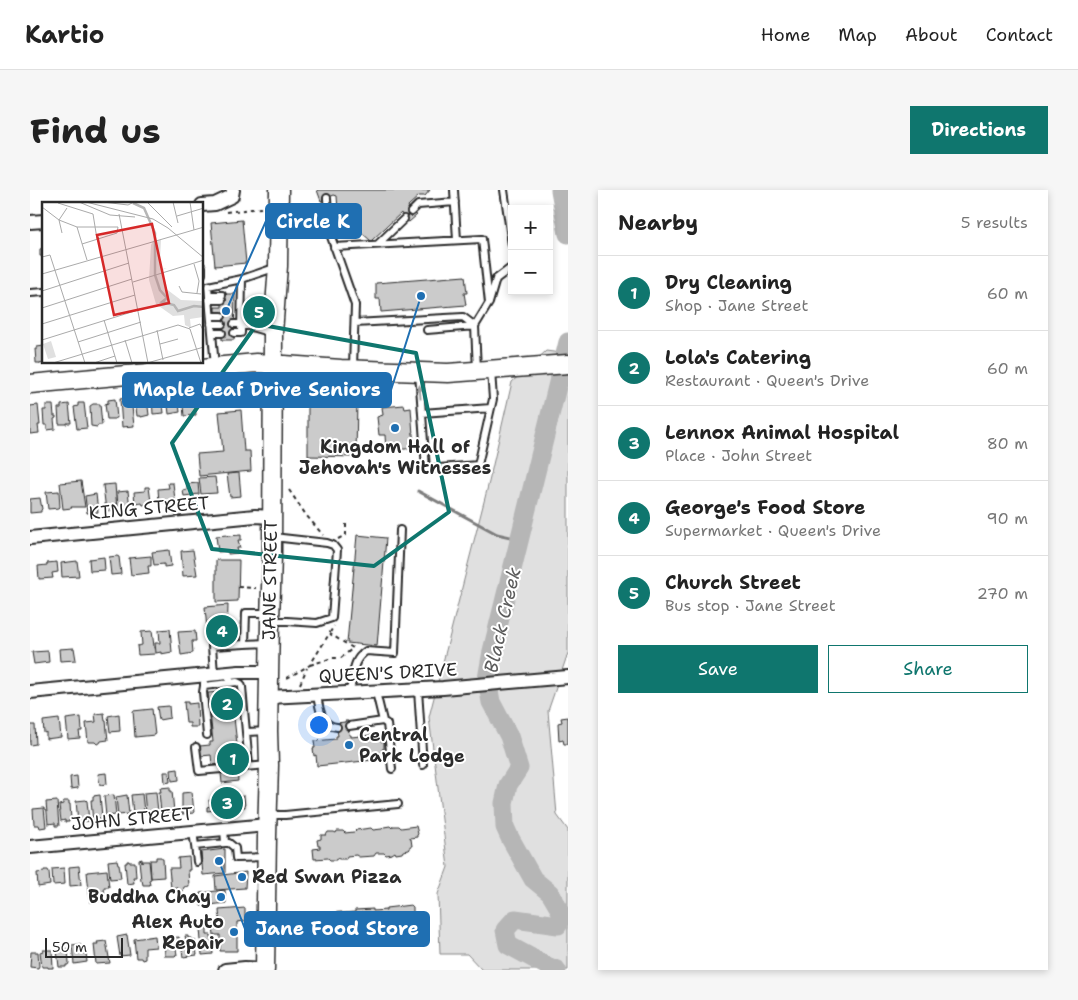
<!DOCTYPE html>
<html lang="en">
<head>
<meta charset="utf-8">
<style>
  body { margin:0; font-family:"Shantell Sans",sans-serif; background:#f6f6f6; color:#222 }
  .controls { position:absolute; right:15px; top:15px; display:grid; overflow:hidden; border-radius:0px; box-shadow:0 2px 8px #0003 }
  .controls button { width:45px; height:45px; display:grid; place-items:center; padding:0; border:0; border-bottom:1px solid #e0e0e0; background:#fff; color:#222; font:25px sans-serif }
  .scale { position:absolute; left:15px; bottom:12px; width:78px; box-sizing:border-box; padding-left:5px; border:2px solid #2b2b2b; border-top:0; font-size:14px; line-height:18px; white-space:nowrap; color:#2b2b2b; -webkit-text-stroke:4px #fff; paint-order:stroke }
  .you { position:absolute; left:288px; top:534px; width:18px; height:18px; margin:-12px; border:4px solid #fff; border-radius:50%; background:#1a73e8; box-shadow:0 0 0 8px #1a73e833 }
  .badge { display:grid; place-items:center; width:32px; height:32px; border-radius:50%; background:#0f766e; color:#fff; font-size:16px; font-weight:700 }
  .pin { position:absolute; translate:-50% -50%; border:2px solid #fff; box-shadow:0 1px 5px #0006 }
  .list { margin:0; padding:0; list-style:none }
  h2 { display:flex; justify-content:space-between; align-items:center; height:65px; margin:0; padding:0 20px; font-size:21px }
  h2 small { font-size:16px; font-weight:400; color:#767676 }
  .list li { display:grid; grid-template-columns:32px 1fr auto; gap:15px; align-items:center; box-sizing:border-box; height:75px; padding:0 20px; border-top:1px solid #e0e0e0 }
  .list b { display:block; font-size:19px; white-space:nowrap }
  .list p { margin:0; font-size:16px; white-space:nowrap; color:#767676 }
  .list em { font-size:16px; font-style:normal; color:#767676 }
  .actions { display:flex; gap:10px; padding:15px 20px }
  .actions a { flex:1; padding:11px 0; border:1px solid #0f766e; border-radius:0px; text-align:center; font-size:18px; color:#0f766e }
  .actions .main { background:#0f766e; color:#fff }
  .map { position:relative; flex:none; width:538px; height:780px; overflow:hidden; border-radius:0px }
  header { display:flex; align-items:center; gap:30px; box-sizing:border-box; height:70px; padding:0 25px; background:#fff; border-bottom:1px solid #e0e0e0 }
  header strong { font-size:24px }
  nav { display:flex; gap:28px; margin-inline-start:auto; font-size:18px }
  .intro { display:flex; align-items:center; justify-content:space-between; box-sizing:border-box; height:120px; padding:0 30px }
  h1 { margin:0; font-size:35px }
  .button { padding:12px 22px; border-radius:0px; background:#0f766e; color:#fff; font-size:18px; font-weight:700 }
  main { display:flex; gap:30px; padding:0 30px }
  aside { flex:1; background:#fff; border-radius:0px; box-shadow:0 2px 8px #0003 }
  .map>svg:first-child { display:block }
  .green { fill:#e0e0e0; stroke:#868686 }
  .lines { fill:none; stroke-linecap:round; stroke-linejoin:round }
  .stream { stroke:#7e7e7e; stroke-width:3 }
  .river { stroke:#b6b6b6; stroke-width:19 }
  .building { fill:#cbcbcb; stroke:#2b2b2b }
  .lane-casing { stroke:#2b2b2b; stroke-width:10 }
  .street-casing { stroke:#2b2b2b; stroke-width:16 }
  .secondary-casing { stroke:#2b2b2b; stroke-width:21 }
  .path { stroke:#2b2b2b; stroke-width:2; stroke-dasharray:4 4; stroke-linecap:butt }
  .lane { stroke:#fff; stroke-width:6 }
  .street { stroke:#fff; stroke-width:12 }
  .secondary { stroke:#fff; stroke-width:18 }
  .oneway { fill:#a0a0a0 }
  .marked { fill:none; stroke:#0f766e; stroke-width:4; stroke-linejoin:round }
  .poi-dot { fill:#1f6fb2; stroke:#fff; stroke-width:2 }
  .labels { text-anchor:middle; stroke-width:4; stroke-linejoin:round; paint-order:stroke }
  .poi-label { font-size:18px; font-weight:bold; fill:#2b2b2b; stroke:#fff; text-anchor:start }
  .street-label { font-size:18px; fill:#2b2b2b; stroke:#fff }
  .water-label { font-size:19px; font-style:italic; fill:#5c5c5c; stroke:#fff }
  .inset-river { fill:none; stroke:#b6b6b6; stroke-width:2.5 }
  .inset-road { fill:none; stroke:#aaa; stroke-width:1 }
  .view { fill:#d62828; fill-opacity:0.15; stroke:#d62828; stroke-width:2.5 }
  .inset-edge { fill:none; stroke:#2b2b2b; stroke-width:2.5 }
  .leader { fill:none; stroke:#1f6fb2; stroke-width:2 }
  .callout-dot { fill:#1f6fb2; stroke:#fff; stroke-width:2 }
  .callout { fill:#1f6fb2; stroke:#1f6fb2; stroke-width:2 }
  .callout-label { font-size:19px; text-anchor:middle; font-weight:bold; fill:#fff }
</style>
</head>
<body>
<header>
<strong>Kartio</strong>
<nav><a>Home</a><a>Map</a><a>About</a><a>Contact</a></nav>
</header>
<div class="intro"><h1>Find us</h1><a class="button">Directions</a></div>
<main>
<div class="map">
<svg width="538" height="780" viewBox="0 0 538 780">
  <rect width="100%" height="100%" fill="#fff"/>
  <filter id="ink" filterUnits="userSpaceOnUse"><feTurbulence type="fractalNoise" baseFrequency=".02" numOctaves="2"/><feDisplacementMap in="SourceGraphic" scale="10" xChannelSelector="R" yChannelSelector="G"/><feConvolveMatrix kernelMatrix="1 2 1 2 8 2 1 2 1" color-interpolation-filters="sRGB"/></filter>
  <g filter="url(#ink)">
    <path class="green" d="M516,161L538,164V463L518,521L527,625L538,640V780H452L437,764H410L408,704L418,677L399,527L459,292L482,192Z"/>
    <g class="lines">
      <path class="stream" d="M388,301L467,344L489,349"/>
      <path class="river" d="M530,0L538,44
        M527,780L517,776L478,755L475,740L485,729L528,735L533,725L520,703L503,689L480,648L475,637L474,613L478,595L489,578L479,546L461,512L457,489L462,461L538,152"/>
    </g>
    <path class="building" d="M287,0H400L395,6H389L378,16L381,22L387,25L379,32L374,29L371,23L341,51L332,43L322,28L317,17L308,21L307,6L304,5L297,8L294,5L292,11H291Z
      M212,30L216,73L185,76L181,33Z
      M14,58V76L13,66H10V59Z
      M435,86L437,103H434L436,115L351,122L350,109H346V93Z
      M192,104H205L204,150H192V125H185V117H192Z
      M14,156V172L15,173L10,174V173H6V172L5,159H7V157Z
      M164,204L166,225L154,226L152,205Z
      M146,205H148L150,222L139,224L137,207Z
      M101,207L104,236L92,237L90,209Z
      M113,207V209H117L119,225L111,227V226H107L105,210H109V208Z
      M122,207H132L134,223L123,224Z
      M85,209L87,228H85V229H77L75,214L78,213V210Z
      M278,209H327L326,267L278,266Z
      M48,213H54L57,238L47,239L44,217L48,216Z
      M39,214L41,233H37V234H29L28,218H31V215Z
      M63,214H70L72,235H68L67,237L61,236L60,216Z
      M8,215L10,235H8L9,243L0,244V216Z
      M16,215H23L24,226H26V228L24,229L25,239L17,240V235H14L13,220H16Z
      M374,215L375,219L381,218L384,258L356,261L355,245H349L347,227L353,225L352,217Z
      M211,220L214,261H220L221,281L169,286L167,264L193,262L189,222Z
      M209,283L211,306L200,307L197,284Z
      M185,287L187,303L171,304L169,288Z
      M51,291L55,317H41L42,318L33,319L30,293Z
      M138,293H143L145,310H143V312H129L128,299L139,298Z
      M168,293L169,304L154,306L153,301L157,300V294Z
      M85,294L87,320L76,321L73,295Z
      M115,297H119L121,312L119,313V314L113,315L112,313L105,314L104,302L115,301Z
      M29,301L30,317L29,318L18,319L16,302Z
      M98,301L100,318L88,320L87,302Z
      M66,304L68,322L57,323L55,306Z
      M10,308L12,319L11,320V322L0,323V309Z
      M197,345L198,346L211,345V350H208L210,358H207L208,363L198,364V361L188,362L186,346Z
      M327,345L356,348L347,456L317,453Z
      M139,360L141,376L134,377V374L124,375L122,362Z
      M163,360L167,385L153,386L151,361Z
      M87,366L89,367L91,384L81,385L79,367Z
      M121,366V376H118L119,383L101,385L99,368Z
      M74,367L75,380L60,381L59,369Z
      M186,370H209L208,411L186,412Z
      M47,371L49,386L32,387L31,373Z
      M27,372L28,382L22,383L23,388L9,389L8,376L17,375V373Z
      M198,415L197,450L178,451L175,417Z
      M140,439L142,462L131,464V462L126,463L125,453H130L129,440Z
      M122,441L125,464L108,465L107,456L112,455L111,442Z
      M165,441L166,451H162L163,463L151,465L148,442Z
      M44,458L46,470L30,471L29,459Z
      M18,461L19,472L4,474L2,462Z
      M201,501L209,572L182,575L181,565L171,566L170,556L180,555V552H183L178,503Z
      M154,512H158V514L167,513L168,537H160V533H156Z
      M139,516L140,528L129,530L127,517Z
      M122,519L125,545L105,547L103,521Z
      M74,523L75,531H76L78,550L71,551L70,553L67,554L65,552H58L56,533L66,532L65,524Z
      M89,524L90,541L80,542L78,526Z
      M51,527L52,541H49L50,548L38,549L36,529Z
      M538,527V554H534L533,550L529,551L528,533L532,532L531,528Z
      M29,529L31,547L16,549V542L14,543L13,531Z
      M315,531H318L319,545H321V547L351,544V552L354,551V559H352L353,569L287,576L286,565L284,566L283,558H285L284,551L306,549V546H308L306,533L315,532Z
      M0,535H5L6,554L0,555Z
      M148,579L149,590L142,591L141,580Z
      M207,581L208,591L192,593L191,583Z
      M134,582H139L140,592L135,593Z
      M76,583L77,594L70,595L68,584Z
      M47,586L48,598L41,599L40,587Z
      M140,597V601H142L144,622L131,623L129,602H131L130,598Z
      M126,602L128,622L116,623L114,603Z
      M162,602L164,623L152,624V603Z
      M112,604L114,622L103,623L101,605Z
      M70,605L72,627L69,628L70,632L63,633L61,610H63V606Z
      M84,605L86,625L76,626L74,606Z
      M97,605L99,624L88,625L86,607Z
      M214,606L215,617L177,621V617L180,616L179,610Z
      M56,610L57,611L59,631L48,632L46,611Z
      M27,611L29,636H25V633L18,634L16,612Z
      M33,611H39V614H40L41,630H39V632H35V630L31,631L29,615L33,614Z
      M14,618L16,637L10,638L9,635H4L3,619Z
      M360,636L362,638L363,636H369L371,638L386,636L388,644L387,645V647L380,648V649H381L382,656H380V659L379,660L373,661L372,663L366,664L365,662L362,664L356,665L354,663H346L344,666L329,667L326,665L317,666L316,669H309L307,668L306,670H300L298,668L284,669L283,659L290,658V656H288L287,650L291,649V645H296L298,642H304L306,643L307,641H313L315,643L324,642L326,640L341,638L343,640L352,639L354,637Z
      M195,659V683L173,685L171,662Z
      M126,667H131L132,669H133L134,687L121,688L120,670H126Z
      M159,667L160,680H158L159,696L154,697L153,701H149L147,700V697L141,698L139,678H149L148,668Z
      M112,669V672V671H119L121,689L119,690L120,695H113L112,690L111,691L109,670Z
      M87,670L88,674H89L91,688L80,689L78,671Z
      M97,671H99V672H105L106,687H103L104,693L97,694L95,673H97Z
      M49,676L51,695L40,696L39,677Z
      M34,678L35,694L23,695L22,679Z
      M14,680H18L19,682L20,695L8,697L7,683L14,682Z
      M77,680L79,697H74L75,710L60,712L57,682Z
      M216,682L215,698L186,700L185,686Z
      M195,700L196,713L171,716L170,703Z
      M381,715L383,717V724H384L386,729V738H384L385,745L384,747L359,749V747L346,748V750L328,752V750L314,751L315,753L297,754V753H292L290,751V746H287V743L286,742V733H288V727L290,726L294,725V723L312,722V723L325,722V720L343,719V721L356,720V718Z
      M215,718V731L207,732V761H190V745H184L183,735L190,734L189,720Z
      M170,738H177V745H181L183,764L172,765Z
      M97,745L100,765L90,766L87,747Z
      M125,746L126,757L115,758V769L112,770L111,768H106L104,749Z
      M155,746H158V748H162L163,750H165L167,765L153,767L151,751L156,750Z
      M141,747V748L149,747L150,758H146L147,765H145L146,766H135L134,749Z
      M76,751L80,773L66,774L64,754H68L67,752Z
      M50,754L51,757H54V764L56,763L57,772L44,774L42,755Z
      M32,758L38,759L39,773L38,775H36V777H29L27,760Z
      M13,760H22L23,778H18V777H12L10,762L13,761Z
      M1,762H8L9,776L8,778L0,777Z"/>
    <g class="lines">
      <g class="lane-casing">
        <path id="lane" d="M424,0L427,50
          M474,0L482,55
          M297,8L299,41L325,115L323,177
          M381,22L388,15L425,12
          M348,54L374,29
          M304,57L452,49L459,113
          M172,77V84
          M0,103L14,102
          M179,105H192
          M179,110H192
          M181,126H192
          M325,133L433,127L445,136
          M181,134H192
          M204,134H211L242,143
          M397,140L445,136
          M182,143H192
          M204,143H211L212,89
          M185,177L178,96L212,89L247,77
          M447,180L445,136L459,113L466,89L482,77
          M389,183L396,279L448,275L463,209L461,181
          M392,223L461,218
          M241,431H257L287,433L302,428L307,360L303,355L297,353L243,347
          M215,454L239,453
          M199,483L200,493L207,492L211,494L212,497L219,576
          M184,484L182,456L215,454L216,423H239
          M174,493V496L200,493
          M174,496L173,502L177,545
          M388,500L393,575
          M346,502L353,531L357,534L362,579
          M318,503C327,487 318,474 336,461L365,463L370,340
          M287,505C289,517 291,536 307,537
          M319,536L353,531
          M217,542L238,541
          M166,557L169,581L238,575
          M239,625H255L368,614
          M194,638L195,653H199L205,658L206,668L236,667
          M163,641L165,656L195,653
          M165,656L167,672"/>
      </g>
      <g class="street-casing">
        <path id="street" d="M172,15L185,14L202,6L203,0
          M0,32L14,31
          M0,348L225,326L242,327
          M0,502L209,482H239
          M239,507L413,498L538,487
          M0,657L237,635
          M195,780L215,778L235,779"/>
      </g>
      <g class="secondary-casing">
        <path id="secondary" d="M0,194L226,173L311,179L418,183L538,174
          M235,780L237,646L239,575L238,541L240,431L242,365L243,143L248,76L249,0"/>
      </g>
      <path class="path" d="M265,16L290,14
        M196,22L231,18
        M259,300L276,325L293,345
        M308,349L316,345V331
        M208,397L226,398
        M280,475L302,468H311L323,458L300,444
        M257,488L280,475L304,436
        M270,494L277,478"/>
      <use href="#lane" class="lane"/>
      <use href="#street" class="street"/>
      <use href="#secondary" class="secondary"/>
    </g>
    <defs><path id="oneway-solid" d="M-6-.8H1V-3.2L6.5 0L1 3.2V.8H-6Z" transform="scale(1.25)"/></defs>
    <use class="oneway" href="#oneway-solid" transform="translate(390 202) rotate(-94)"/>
  </g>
  <path class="marked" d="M227,134L386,163L419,322L344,376L182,359L142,253Z"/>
  <g class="poi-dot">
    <circle cx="365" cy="238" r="5"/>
    <circle cx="319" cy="555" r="5"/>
    <circle cx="212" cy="687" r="5"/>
    <circle cx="191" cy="707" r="5"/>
    <circle cx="204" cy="742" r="5"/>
  </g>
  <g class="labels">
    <g class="poi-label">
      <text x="365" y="263" text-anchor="middle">Kingdom Hall of<tspan x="365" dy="21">Jehovah's Witnesses</tspan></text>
      <text x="329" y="551">Central<tspan x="329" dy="21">Park Lodge</tspan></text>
      <text x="222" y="693">Red Swan Pizza</text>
      <text x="181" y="713" text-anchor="end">Buddha Chay</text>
      <text x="194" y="738" text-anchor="end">Alex Auto<tspan x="194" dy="21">Repair</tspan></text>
    </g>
    <g class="street-label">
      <text transform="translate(119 318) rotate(-5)" y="6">KING STREET</text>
      <text transform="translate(240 390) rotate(-89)" y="6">JANE STREET</text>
      <text transform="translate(358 483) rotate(-3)" y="6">QUEEN'S DRIVE</text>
      <text transform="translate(102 629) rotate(-5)" y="6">JOHN STREET</text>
    </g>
    <g class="water-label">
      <text transform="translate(472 430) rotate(-77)" y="7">Black Creek</text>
    </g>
  </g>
  <g transform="translate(12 12)">
    <rect width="161" height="161" fill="#fff"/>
    <path d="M119,38L118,57L120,67L125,66L120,68L123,86L139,98L161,99V115L148,117L149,126L143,123L142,113L131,114L114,102L107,78L109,43L111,39ZM9,139L14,155L6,157L1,142Z" fill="#e0e0e0"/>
    <path class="inset-river" d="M91,1L102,6L113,31V73L118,88L125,96L120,100L132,103L136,109L152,104L162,105"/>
    <path class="inset-road" d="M37,0L68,13L93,15M44,0L111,17L126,26L162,56M61,0L86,3L92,0M105,0L130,25M131,0L136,21M148,0L152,28M16,1L51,12L55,37M0,5L17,18L35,25H76L75,31L40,42M77,12L106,161M135,14L162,6M35,25L45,58M20,31L17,18L25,6M0,55L8,53L43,161M152,62L157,79L155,91M0,72L162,25M91,80L162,58M137,84L140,90L159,92M0,89L87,61M0,106L90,77M62,118L75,161M0,122L93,93M147,126L158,122L162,130M115,128L121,158M0,138L96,108M83,138L90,161M36,140L99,120M118,142L136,137M11,161L136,123L148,127L159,161M52,161L73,154M105,161L162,145"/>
    <path class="view" d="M110,22L127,101L72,113L55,33Z"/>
    <rect width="161" height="161" class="inset-edge"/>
  </g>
  <path class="leader" d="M196 121L236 31M391 106L361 200M189 671L215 739"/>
  <g class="callout-dot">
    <circle cx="196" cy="121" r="5"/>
    <circle cx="391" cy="106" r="5"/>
    <circle cx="189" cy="671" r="5"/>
  </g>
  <g class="callout">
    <rect x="236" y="14" width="95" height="34" rx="5"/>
    <rect x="93" y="183" width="268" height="34" rx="5"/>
    <rect x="215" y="722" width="184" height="34" rx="5"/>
  </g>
  <g class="callout-label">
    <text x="283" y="38">Circle K</text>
    <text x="227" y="206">Maple Leaf Drive Seniors</text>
    <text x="307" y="745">Jane Food Store</text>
  </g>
</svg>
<div class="controls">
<button>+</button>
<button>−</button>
</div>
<div class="scale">50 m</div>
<div class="you"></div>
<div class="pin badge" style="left:203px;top:569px">1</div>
<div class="pin badge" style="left:197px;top:514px">2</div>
<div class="pin badge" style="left:197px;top:613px">3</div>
<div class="pin badge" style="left:192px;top:441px">4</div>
<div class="pin badge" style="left:229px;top:122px">5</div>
</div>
<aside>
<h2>Nearby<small>5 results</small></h2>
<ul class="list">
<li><span class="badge">1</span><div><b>Dry Cleaning</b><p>Shop · Jane Street</p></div><em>60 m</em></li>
<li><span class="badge">2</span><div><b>Lola's Catering</b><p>Restaurant · Queen's Drive</p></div><em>60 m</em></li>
<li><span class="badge">3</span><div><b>Lennox Animal Hospital</b><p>Place · John Street</p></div><em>80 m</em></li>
<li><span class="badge">4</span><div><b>George's Food Store</b><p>Supermarket · Queen's Drive</p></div><em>90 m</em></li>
<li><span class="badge">5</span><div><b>Church Street</b><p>Bus stop · Jane Street</p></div><em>270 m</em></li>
</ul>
<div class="actions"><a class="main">Save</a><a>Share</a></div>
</aside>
</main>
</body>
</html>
